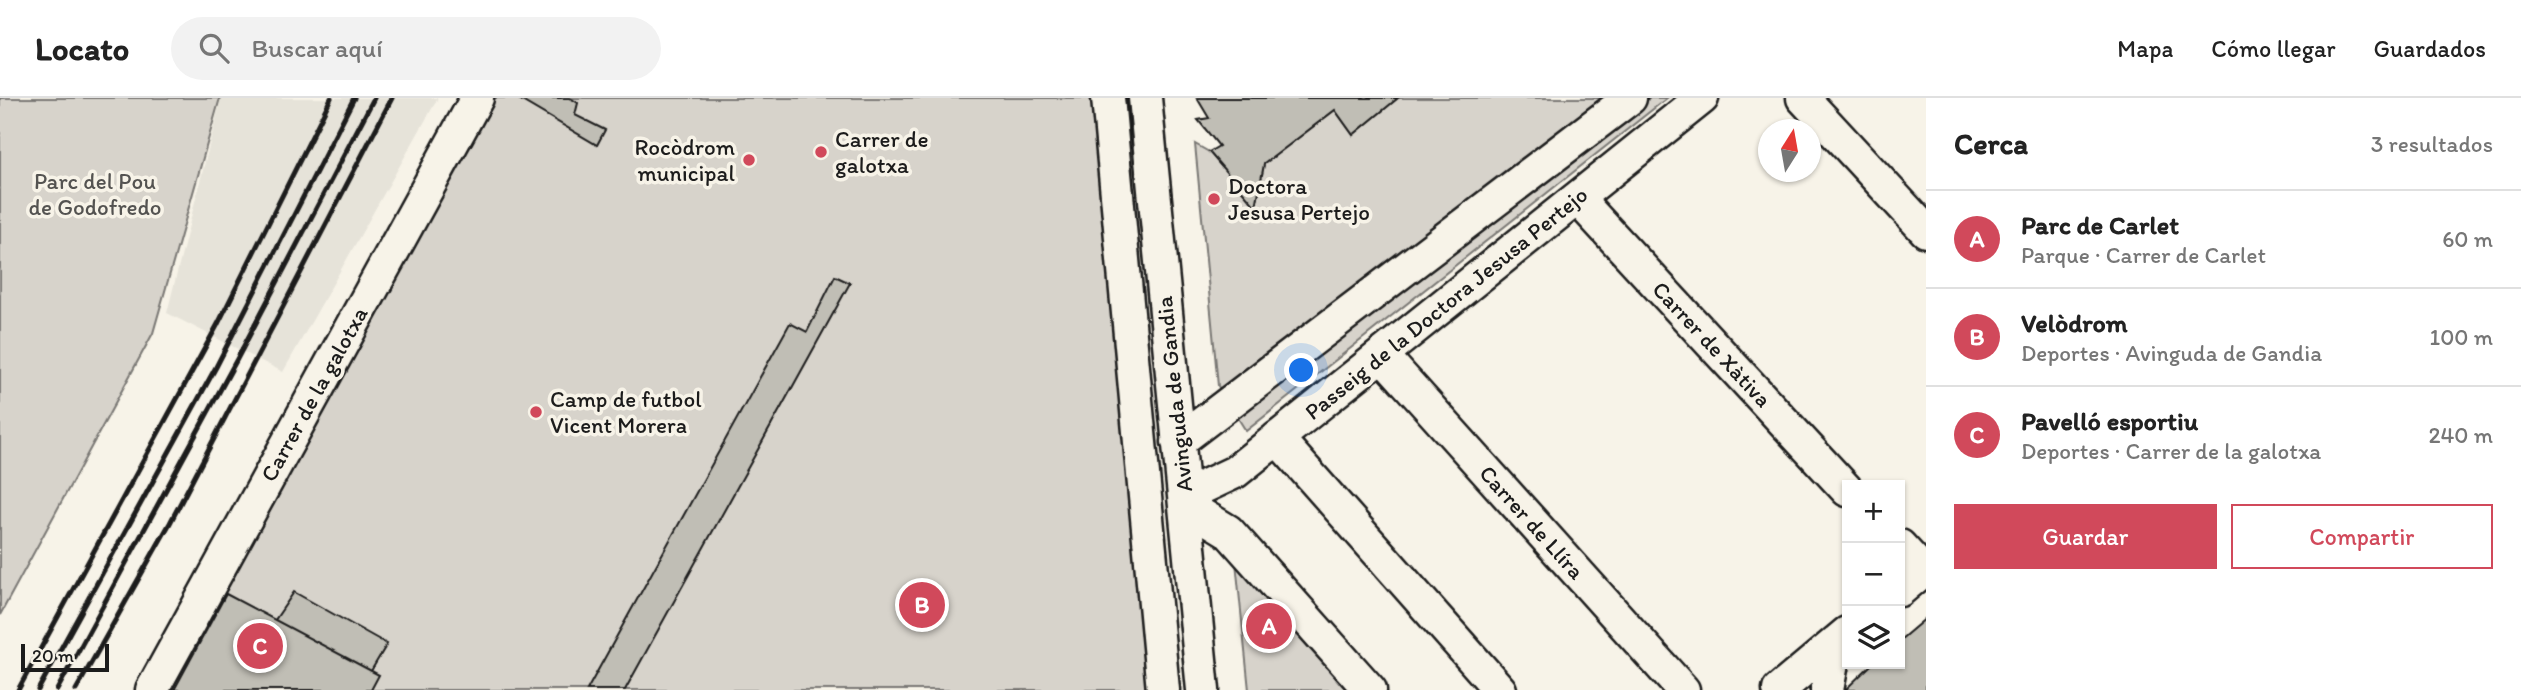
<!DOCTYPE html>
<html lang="es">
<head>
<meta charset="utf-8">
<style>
  body { margin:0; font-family:Itim,sans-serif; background:#f2f2f2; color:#222 }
  .controls { position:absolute; right:21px; bottom:21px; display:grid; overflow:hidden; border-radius:0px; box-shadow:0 2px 5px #0004 }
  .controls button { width:63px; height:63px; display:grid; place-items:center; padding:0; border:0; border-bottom:2px solid #e0e0e0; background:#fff; color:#222; font:35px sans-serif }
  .compass { position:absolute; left:1758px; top:21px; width:63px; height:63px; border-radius:50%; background:#fff; box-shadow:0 2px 5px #0004; rotate:11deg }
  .scale { position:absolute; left:21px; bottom:18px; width:88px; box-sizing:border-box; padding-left:7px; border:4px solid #1c1c1c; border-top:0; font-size:19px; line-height:24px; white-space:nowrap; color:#1c1c1c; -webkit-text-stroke:5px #f7f3e8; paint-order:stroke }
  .you { position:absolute; left:1302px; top:273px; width:24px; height:24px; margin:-18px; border:5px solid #fff; border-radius:50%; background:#1a73e8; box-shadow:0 0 0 10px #1a73e833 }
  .badge { display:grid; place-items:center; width:46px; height:46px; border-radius:50%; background:#d1495b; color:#fff; font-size:23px; font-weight:700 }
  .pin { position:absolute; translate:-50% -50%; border:4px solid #fff; box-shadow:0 2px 7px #0006 }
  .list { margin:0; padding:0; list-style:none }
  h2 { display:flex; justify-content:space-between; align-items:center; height:91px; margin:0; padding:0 28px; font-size:30px }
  h2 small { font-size:23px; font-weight:400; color:#767676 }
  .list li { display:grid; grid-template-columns:46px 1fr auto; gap:21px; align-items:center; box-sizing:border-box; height:98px; padding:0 28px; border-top:2px solid #e0e0e0 }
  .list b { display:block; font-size:26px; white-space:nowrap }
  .list p { margin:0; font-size:23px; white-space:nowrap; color:#767676 }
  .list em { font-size:23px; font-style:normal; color:#767676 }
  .actions { display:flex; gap:14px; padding:21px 28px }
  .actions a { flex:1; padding:16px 0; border:2px solid #d1495b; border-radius:0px; text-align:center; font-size:24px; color:#d1495b }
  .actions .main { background:#d1495b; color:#fff }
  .icon { flex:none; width:38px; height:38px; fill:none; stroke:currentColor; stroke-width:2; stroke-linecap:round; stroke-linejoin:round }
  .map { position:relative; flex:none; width:1926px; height:592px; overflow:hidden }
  header { display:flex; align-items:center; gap:42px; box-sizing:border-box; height:98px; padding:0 35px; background:#fff; border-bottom:2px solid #e0e0e0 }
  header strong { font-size:33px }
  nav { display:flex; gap:38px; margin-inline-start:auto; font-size:24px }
  .search { width:490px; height:63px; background:#f2f2f2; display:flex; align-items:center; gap:18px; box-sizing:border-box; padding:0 24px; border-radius:38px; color:#767676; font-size:26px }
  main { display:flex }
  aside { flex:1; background:#fff }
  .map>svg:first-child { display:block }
  .built { fill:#e6e3d9 }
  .green { fill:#d7d3cb; stroke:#7a7874; stroke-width:2 }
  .building { fill:#c0beb5; stroke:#1c1c1c; stroke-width:2 }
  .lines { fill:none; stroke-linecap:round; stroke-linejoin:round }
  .street-casing { stroke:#1c1c1c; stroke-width:37 }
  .street { stroke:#f7f3e8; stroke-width:32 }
  .rail { stroke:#1c1c1c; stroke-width:5 }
  .poi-dot { fill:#d1495b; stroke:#f7f3e8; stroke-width:2.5 }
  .labels { text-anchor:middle; stroke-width:7; stroke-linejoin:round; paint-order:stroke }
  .poi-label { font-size:23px; fill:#1c1c1c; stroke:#f7f3e8; text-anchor:start }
  .park-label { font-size:23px; fill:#545351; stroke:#f7f3e8 }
  .street-label { font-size:23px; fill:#1c1c1c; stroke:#f7f3e8 }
</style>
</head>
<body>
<header>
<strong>Locato</strong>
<div class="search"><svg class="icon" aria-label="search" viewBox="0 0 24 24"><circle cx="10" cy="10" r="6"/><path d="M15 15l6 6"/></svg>Buscar aquí</div>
<nav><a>Mapa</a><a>Cómo llegar</a><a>Guardados</a></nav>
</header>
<main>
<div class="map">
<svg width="1926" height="592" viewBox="0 0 1926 592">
  <rect width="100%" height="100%" fill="#f7f3e8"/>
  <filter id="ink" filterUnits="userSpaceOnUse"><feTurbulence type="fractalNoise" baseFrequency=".0143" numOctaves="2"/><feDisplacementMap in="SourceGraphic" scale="14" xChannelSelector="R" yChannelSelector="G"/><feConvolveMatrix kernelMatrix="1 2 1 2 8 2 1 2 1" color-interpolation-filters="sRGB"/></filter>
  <g filter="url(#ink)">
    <path class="built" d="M221,0H438L283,274L167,215Z"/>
    <path class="green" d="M0,0H220L153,235L0,517Z
      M486,0H1106L1163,592H161Z
      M1398,0H1667L1246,333L1218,288L1195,46L1209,54L1256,108L1264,66L1335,12L1353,37Z
      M1236,464L1354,592H1249Z"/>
    <path class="building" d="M517,0H570L578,5L575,17L605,32L597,47Z
      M1197,0H1398L1353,37L1335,12L1264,66L1256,109L1209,54L1219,48L1198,22L1209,20Z
      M835,178L850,185L625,592H587L790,225L807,234Z
      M294,494L387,546L371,573L275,522Z
      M226,496L379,577L371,592H174Z
      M1926,520V592H1845L1872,566H1900V542Z"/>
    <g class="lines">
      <g class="street-casing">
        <path id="street" d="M1108,0L1163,592
          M1145,0L1203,592
          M1803,0L1926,133
          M1577,100L1847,392
          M1382,257L1683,592
          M1277,340L1500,592
          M1178,344L1630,0
          M1184,398L1235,374L1702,0
          M1185,407L1228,433L1370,592
          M1900,448L1923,473
          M1900,492L1926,470
          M152,592L477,0
          M1779,592L1847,535
          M1827,592L1836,544"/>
      </g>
      <use href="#street" class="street"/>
      <path class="rail" d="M18,592L218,226L331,0
        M38,592L216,269L354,0
        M57,592L237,261L374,0
        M76,592L170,425L392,0"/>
    </g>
  </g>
  <g class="poi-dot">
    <circle cx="821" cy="54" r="7"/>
    <circle cx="749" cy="62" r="7"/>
    <circle cx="1214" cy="101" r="7"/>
    <circle cx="536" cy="314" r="7"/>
  </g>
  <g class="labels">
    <g class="poi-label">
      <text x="835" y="49">Carrer de<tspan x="835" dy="26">galotxa</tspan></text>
      <text x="735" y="57" text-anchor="end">Rocòdrom<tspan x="735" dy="26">municipal</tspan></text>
      <text x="1228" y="96">Doctora<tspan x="1228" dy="26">Jesusa Pertejo</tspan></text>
      <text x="550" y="309">Camp de futbol<tspan x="550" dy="26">Vicent Morera</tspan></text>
    </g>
    <g class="park-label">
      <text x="95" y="91">Parc del Pou<tspan x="95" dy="26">de Godofredo</tspan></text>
    </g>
    <g class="street-label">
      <text transform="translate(1446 205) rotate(-39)" y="8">Passeig de la Doctora Jesusa Pertejo</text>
      <text transform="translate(1712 246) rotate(47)" y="8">Carrer de Xàtiva</text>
      <text transform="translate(314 296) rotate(-61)" y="8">Carrer de la galotxa</text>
      <text transform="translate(1174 296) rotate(-96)" y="8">Avinguda de Gandia</text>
      <text transform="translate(1532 424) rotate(48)" y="8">Carrer de Llíra</text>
    </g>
  </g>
</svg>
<div class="controls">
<button>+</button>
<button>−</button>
<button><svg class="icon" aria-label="layers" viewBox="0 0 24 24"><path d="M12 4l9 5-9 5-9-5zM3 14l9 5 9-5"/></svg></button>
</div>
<svg class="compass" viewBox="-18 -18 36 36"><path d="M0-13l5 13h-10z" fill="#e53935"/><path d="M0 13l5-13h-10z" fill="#767676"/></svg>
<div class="scale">20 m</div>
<div class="you"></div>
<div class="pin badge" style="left:1269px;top:528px">A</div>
<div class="pin badge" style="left:922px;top:507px">B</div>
<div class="pin badge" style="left:260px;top:548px">C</div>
</div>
<aside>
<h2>Cerca<small>3 resultados</small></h2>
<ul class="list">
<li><span class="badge">A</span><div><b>Parc de Carlet</b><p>Parque · Carrer de Carlet</p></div><em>60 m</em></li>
<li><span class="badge">B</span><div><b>Velòdrom</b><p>Deportes · Avinguda de Gandia</p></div><em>100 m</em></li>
<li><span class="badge">C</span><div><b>Pavelló esportiu</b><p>Deportes · Carrer de la galotxa</p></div><em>240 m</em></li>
</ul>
<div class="actions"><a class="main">Guardar</a><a>Compartir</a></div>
</aside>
</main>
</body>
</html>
